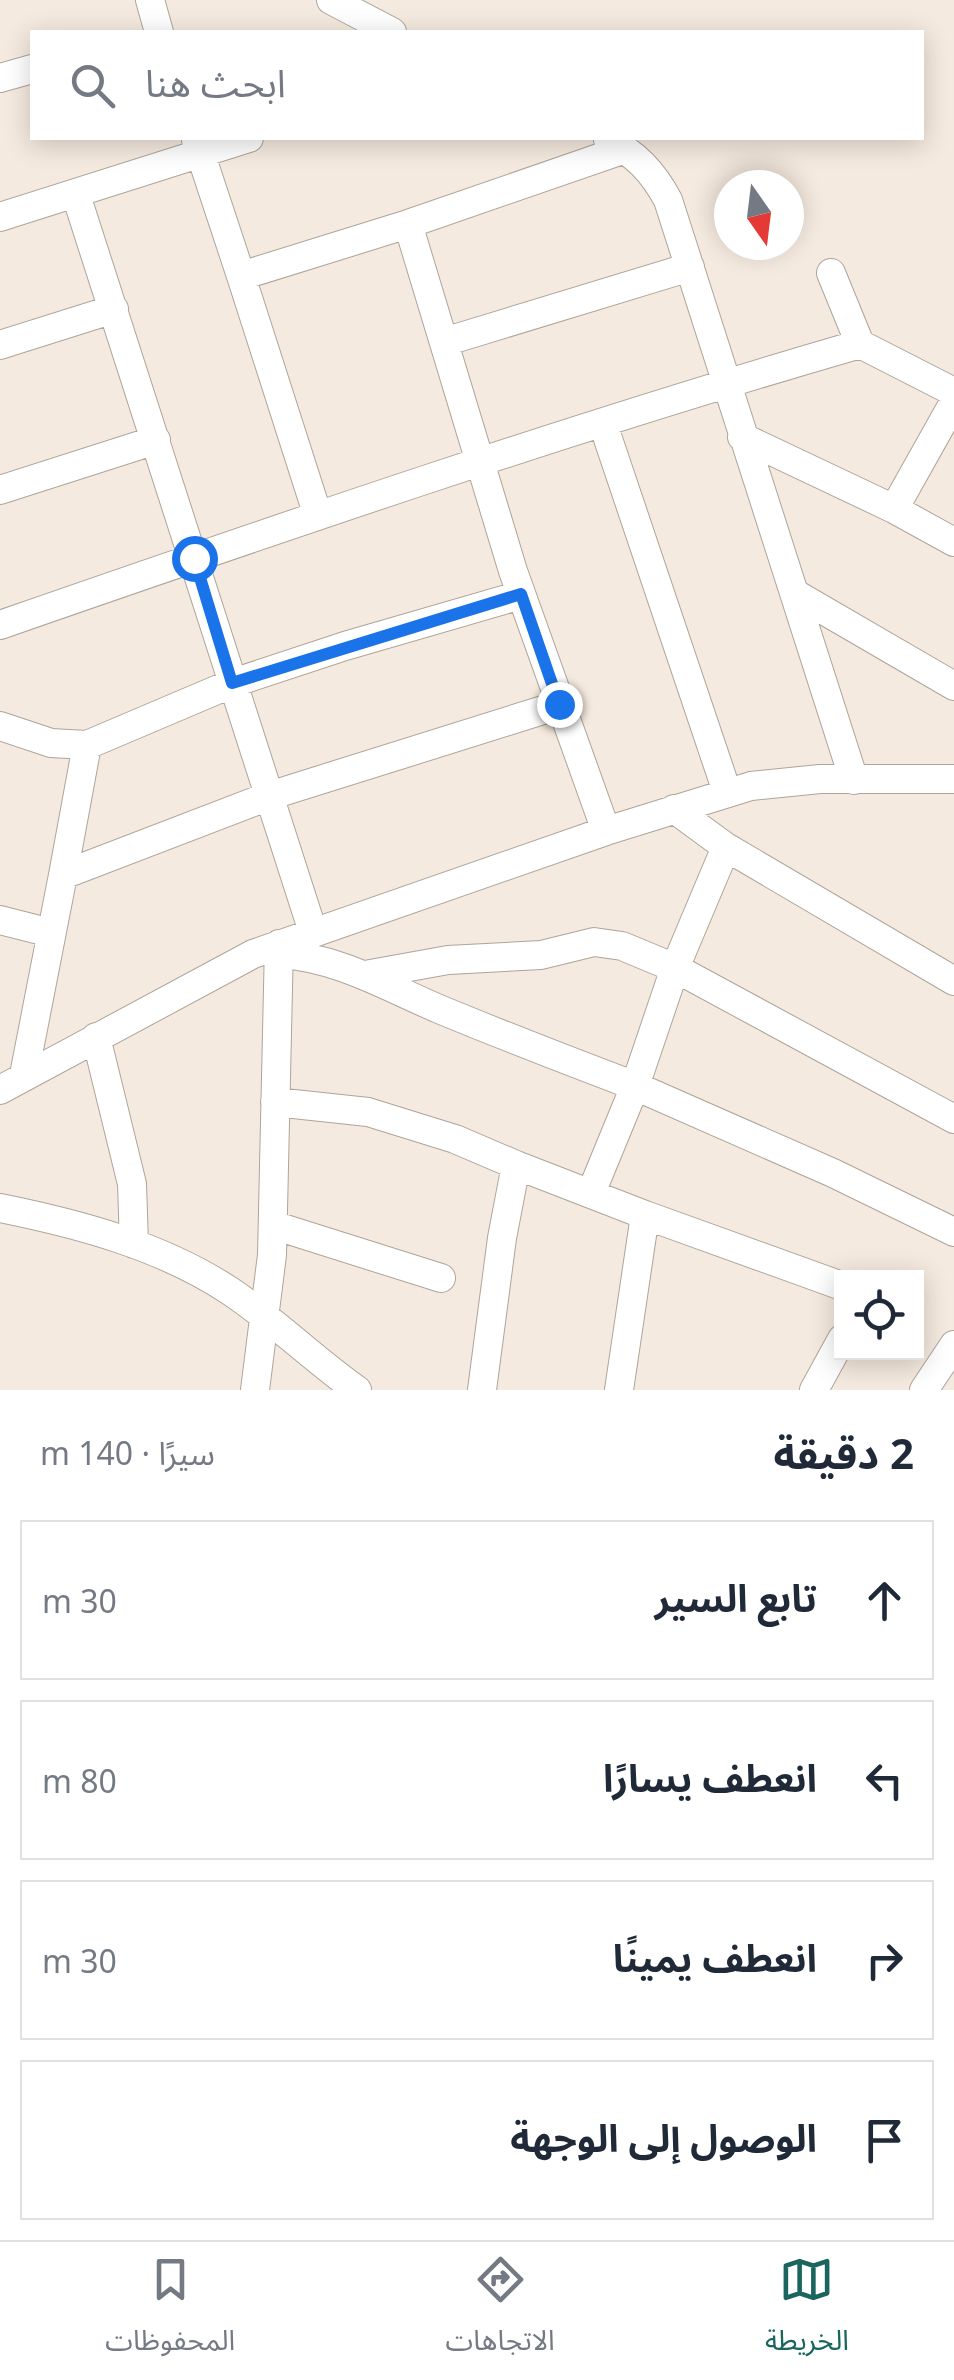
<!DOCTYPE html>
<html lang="ar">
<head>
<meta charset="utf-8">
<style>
  body { margin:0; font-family:"Noto Sans","Noto Sans Arabic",sans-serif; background:#f6f6f7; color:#1f2937; direction:rtl }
  .controls { position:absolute; right:30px; bottom:30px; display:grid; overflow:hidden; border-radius:0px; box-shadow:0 5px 25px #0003 }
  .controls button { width:90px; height:90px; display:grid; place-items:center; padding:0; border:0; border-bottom:2px solid #e0e1e3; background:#fff; color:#1f2937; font:50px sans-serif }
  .compass { position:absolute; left:714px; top:170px; width:90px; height:90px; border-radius:50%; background:#fff; box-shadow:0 5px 25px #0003; rotate:166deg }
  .stop { position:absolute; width:30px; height:30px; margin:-22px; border:8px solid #1a73e8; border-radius:50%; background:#fff }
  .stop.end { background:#1a73e8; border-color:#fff; box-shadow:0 2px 10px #0008 }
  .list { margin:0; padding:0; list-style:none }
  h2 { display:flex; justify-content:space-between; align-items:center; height:130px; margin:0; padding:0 40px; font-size:42px }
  h2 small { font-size:32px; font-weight:400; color:#747a83 }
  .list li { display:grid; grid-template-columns:65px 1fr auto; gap:30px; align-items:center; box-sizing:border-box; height:160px; margin:0 20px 20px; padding:0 20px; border:2px solid #e0e1e3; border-radius:0px }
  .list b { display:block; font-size:38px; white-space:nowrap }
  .list em { font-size:32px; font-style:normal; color:#747a83 }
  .icon { flex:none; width:55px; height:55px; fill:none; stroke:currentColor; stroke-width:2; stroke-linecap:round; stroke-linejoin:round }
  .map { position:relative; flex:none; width:954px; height:1390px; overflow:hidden; direction:ltr }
  .search { position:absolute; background:#fff; box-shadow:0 5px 25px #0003; left:30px; right:30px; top:30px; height:110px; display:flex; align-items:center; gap:25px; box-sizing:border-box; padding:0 35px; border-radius:0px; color:#747a83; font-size:38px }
  .sheet { height:850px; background:#fff }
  nav { display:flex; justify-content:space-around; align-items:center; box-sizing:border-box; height:140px; border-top:2px solid #e0e1e3; background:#fff; font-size:28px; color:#747a83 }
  nav a { display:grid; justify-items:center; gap:5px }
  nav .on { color:#1a655d }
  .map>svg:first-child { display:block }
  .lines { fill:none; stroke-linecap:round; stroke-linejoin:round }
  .minor-casing { stroke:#aea499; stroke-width:30 }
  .minor { stroke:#fff; stroke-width:28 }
  .route { stroke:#1a73e8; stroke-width:12 }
</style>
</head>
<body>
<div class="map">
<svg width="954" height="1390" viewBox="0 0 954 1390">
  <rect width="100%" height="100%" fill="#f5eadf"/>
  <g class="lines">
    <g class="minor-casing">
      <path id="minor" d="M150,0L159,32
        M331,0L392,32
        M0,78L32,69
        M196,140L241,276
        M608,140C636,154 653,172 668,200L854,780
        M76,195L313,932
        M0,217L249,138
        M831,273L860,344
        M444,342L690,267
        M0,345L114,309
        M603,424L727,792
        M742,437L894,509L954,542
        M0,490L156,440
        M894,509L954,402
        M318,516L241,276L408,224
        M794,593L954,686
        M0,625C285,526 570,428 860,344L954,392
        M0,726L51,743L87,745L233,683L345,646L521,595
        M674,809L726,847
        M606,831L513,571L408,224L625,149
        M63,875L87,745
        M0,920L51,933
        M279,954C337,957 387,987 439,1009C504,1036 569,1061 635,1086L591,1193
        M365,975L448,960L541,955L594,942L622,946L675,968L635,1086L833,1173L954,1232
        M954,981L726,847L675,968L954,1119
        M96,1037L132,1184L134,1244
        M24,1075L63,875L269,796L559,705
        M0,1090L253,954L606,831L751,786L820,779H954
        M275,1102L368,1112L455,1139L516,1165
        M0,1208C79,1224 162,1246 230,1291C275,1321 313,1359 357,1390
        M645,1215L842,1286
        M273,1225L441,1278
        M255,1390L272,1255L279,944
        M482,1390L502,1238L516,1165L645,1215L619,1390
        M814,1390L842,1339
        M924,1390L954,1345"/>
    </g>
    <use href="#minor" class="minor"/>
  </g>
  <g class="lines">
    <path class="route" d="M194,558L232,683L521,594L559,704"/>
  </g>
</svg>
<div class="controls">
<button><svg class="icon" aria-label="locate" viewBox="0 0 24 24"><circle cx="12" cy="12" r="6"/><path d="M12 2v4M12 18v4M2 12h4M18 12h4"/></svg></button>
</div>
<svg class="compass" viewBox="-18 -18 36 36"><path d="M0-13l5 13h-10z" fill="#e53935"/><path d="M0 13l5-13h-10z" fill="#747a83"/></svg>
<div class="stop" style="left:194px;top:558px"></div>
<div class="stop end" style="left:559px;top:704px"></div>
<div class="search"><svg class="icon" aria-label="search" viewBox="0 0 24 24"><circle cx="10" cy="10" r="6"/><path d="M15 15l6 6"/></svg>ابحث هنا</div>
</div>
<section class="sheet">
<h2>2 دقيقة<small>سيرًا · 140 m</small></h2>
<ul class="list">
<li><svg class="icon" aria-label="ahead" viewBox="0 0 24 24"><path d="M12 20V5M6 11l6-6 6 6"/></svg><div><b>تابع السير</b></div><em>30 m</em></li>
<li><svg class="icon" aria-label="left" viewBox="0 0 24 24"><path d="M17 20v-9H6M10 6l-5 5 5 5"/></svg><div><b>انعطف يسارًا</b></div><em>80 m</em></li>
<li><svg class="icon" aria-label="right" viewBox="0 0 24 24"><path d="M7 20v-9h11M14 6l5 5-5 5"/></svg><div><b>انعطف يمينًا</b></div><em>30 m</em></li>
<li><svg class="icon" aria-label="arrive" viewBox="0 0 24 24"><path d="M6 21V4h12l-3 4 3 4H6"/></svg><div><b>الوصول إلى الوجهة</b></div></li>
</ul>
</section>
<nav>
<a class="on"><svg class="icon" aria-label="map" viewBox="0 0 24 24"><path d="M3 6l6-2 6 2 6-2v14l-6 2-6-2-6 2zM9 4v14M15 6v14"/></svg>الخريطة</a>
<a><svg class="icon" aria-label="directions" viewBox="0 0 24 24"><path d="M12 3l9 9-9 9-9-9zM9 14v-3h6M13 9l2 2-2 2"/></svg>الاتجاهات</a>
<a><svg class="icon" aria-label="saved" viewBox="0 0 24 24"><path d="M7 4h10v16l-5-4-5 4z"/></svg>المحفوظات</a>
</nav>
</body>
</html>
